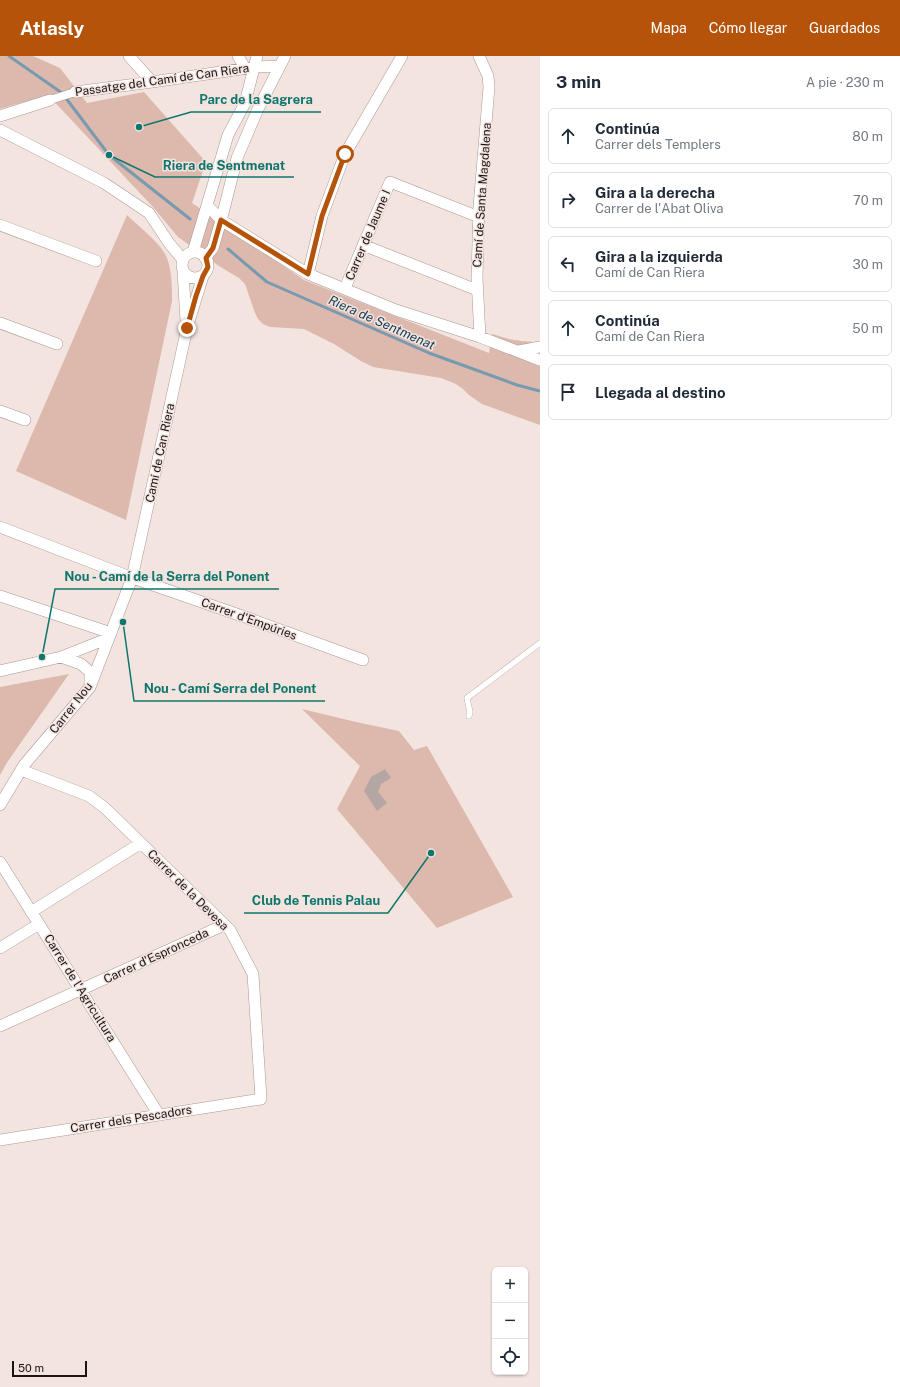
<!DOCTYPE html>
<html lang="es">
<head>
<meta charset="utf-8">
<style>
  body { margin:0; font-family:"Public Sans",sans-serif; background:#f6f6f7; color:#1f2937 }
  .controls { position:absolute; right:12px; bottom:12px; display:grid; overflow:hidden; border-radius:6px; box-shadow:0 1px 3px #0004 }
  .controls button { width:36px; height:36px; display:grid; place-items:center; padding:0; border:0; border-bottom:1px solid #e0e1e3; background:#fff; color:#1f2937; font:20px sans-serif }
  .scale { position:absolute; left:12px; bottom:10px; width:75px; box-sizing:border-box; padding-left:4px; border:2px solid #1b1615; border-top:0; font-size:11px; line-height:14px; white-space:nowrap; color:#1b1615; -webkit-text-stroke:3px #f3e4df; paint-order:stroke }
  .stop { position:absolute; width:12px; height:12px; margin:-9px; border:3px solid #b45309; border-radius:50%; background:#fff }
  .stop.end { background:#b45309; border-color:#fff; box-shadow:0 1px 4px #0008 }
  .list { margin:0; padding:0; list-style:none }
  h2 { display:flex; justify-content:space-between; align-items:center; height:52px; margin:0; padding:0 16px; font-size:17px }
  h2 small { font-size:13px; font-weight:400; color:#747a83 }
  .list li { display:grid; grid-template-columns:26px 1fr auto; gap:12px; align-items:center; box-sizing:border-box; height:56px; margin:0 8px 8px; padding:0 8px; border:1px solid #e0e1e3; border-radius:6px }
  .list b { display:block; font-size:15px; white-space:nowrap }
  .list p { margin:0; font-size:13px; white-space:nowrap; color:#747a83 }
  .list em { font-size:13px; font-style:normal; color:#747a83 }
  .icon { flex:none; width:22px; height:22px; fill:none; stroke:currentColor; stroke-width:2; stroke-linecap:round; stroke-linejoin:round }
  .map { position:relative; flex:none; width:540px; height:1331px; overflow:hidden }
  header { display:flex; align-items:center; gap:24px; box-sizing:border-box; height:56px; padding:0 20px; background:#b45309; color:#fff }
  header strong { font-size:19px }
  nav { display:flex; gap:22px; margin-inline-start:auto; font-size:14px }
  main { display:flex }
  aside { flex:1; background:#fff }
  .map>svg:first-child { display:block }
  .green { fill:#ddb8ad }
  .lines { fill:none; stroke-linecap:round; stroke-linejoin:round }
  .stream { stroke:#779ab0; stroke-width:3 }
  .building { fill:#b4a6a2 }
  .service-casing { stroke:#a79995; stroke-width:6 }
  .pedestrian-casing { stroke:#a79995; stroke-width:9 }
  .minor-casing { stroke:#a79995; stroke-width:12 }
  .service { stroke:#fff; stroke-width:5.5 }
  .pedestrian { stroke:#fff; stroke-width:8 }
  .minor { stroke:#fff; stroke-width:11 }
  .route { stroke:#b45309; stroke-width:5 }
  .labels { text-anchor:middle; stroke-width:3; stroke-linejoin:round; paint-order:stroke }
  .street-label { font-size:12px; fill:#1b1615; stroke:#f3e4df }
  .water-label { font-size:13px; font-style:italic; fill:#164056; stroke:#f3e4df }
  .leader { fill:none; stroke:#0f766e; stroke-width:1.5 }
  .callout-dot { fill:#0f766e; stroke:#f3e4df; stroke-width:1.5 }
  .callout-label { font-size:13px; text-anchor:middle; font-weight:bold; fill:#0f766e; stroke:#f3e4df; stroke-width:3; stroke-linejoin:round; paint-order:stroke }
</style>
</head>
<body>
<header>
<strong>Atlasly</strong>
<nav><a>Mapa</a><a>Cómo llegar</a><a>Guardados</a></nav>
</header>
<main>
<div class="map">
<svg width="540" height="1331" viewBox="0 0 540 1331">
  <rect width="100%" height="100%" fill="#f3e4df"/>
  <path class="green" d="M0,0H33L60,12L87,47L144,36L206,106L192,147L304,224L489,297L492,278C500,280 507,283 515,284C523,286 533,284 540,289V369L482,348L469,339L463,333L456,328L441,322L373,311L361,305L334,288L304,273L270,271L263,268L258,263L255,257L245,228L239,222L219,210L178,181L153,151L48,39L0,53Z
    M127,159C139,171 161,187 167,202C172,215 172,231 172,245L126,464L16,415Z
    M69,618L8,705L0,719V631Z
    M302,653L356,666L399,675L414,694L427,690L513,841L437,872L337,753L360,710Z"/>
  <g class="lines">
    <path class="stream" d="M9,0L62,37L109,99L190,163
      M228,193L267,226L429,297L517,329L540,335"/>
  </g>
  <path class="building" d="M385,713L391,722L381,728L378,736L387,747L377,755L364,735L371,721Z"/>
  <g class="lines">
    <g class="service-casing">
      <path id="service" d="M469,660L470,656L467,642L540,587"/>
    </g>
    <g class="pedestrian-casing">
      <path id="pedestrian" d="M50,44L75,36"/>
    </g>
    <g class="minor-casing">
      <path id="minor" d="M129,0L152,26
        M238,0L245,12
        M479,0L488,20L489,31L479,151L477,222L480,281
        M75,36L152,26L255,11L280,10
        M0,60L50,44
        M0,74L104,127L149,157L169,187L183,204
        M207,149L221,164L308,218L396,254L480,281L540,304
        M0,169L96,205
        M363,189L477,234
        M182 209a13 13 0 1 1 26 0a13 13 0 1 1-26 0Z
        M193,196L228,79L245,47L257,0
        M205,202L213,192L222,161L237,102L258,53L285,0
        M183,215L186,265
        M308,218L322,160L345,98L402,0
        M345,232L390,126L479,161
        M0,267L57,288
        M519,295L540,291
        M0,355L25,364
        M0,471L130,521L245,561L363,604
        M0,540L111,577
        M61,601L81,608L90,616V628
        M0,615L61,601L109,582
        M0,749L24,709L90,631L132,522L187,272L203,220
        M0,806L159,1059
        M31,856L141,787
        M0,892L39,868
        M0,970L224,869
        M0,1084L261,1043L253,918L230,874L105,752L89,740L21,714"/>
    </g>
    <use href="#service" class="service"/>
    <use href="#pedestrian" class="pedestrian"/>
    <use href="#minor" class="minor"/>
  </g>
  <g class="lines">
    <path class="route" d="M187,272L196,240L203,220L208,211L206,202L213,192L221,164L308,218L322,160L345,98"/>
  </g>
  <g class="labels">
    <g class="street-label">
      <text transform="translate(162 24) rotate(-8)" y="4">Passatge del Camí de Can Riera</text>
      <text transform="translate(482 139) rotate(-86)" y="4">Camí de Santa Magdalena</text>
      <text transform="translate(368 179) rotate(-67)" y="4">Carrer de Jaume I</text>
      <text transform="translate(160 397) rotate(-78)" y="4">Camí de Can Riera</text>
      <text transform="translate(249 563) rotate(20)" y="4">Carrer d'Empúries</text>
      <text transform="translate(71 652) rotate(-52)" y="4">Carrer Nou</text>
      <text transform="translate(188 834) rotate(45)" y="4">Carrer de la Devesa</text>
      <text transform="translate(156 900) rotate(-25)" y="4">Carrer d'Espronceda</text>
      <text transform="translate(80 932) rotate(58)" y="4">Carrer de l'Agricultura</text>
      <text transform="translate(131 1063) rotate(-9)" y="4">Carrer dels Pescadors</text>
    </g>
    <g class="water-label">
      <text transform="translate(382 266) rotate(24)" y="5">Riera de Sentmenat</text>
    </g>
  </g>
  <path class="leader" d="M139 71L191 56H321M109 99L155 121H294M42 601L55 533H279M123 566L134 645H325M431 797L388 857H244"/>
  <g class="callout-dot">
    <circle cx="139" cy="71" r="4"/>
    <circle cx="109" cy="99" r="4"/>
    <circle cx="42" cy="601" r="4"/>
    <circle cx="123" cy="566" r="4"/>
    <circle cx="431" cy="797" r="4"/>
  </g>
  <g class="callout-label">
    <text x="256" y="48">Parc de la Sagrera</text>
    <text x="224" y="114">Riera de Sentmenat</text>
    <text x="167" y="525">Nou - Camí de la Serra del Ponent</text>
    <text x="230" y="637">Nou - Camí Serra del Ponent</text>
    <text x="316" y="849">Club de Tennis Palau</text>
  </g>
</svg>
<div class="controls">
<button>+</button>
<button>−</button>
<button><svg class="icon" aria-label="locate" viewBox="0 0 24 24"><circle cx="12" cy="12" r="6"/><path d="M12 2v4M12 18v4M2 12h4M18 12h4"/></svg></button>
</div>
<div class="scale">50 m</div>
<div class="stop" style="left:345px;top:98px"></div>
<div class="stop end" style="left:187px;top:272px"></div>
</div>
<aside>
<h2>3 min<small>A pie · 230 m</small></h2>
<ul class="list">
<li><svg class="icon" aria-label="ahead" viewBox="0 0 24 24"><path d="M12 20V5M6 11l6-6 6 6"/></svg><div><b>Continúa</b><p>Carrer dels Templers</p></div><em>80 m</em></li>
<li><svg class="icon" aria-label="right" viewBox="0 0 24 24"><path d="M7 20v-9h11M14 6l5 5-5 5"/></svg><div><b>Gira a la derecha</b><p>Carrer de l'Abat Oliva</p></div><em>70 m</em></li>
<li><svg class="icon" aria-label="left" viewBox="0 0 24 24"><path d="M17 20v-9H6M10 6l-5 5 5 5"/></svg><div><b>Gira a la izquierda</b><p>Camí de Can Riera</p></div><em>30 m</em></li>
<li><svg class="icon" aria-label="ahead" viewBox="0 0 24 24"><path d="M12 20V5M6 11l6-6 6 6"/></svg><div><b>Continúa</b><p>Camí de Can Riera</p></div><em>50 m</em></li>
<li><svg class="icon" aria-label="arrive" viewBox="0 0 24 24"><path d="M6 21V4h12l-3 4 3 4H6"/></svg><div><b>Llegada al destino</b></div></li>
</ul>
</aside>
</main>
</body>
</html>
